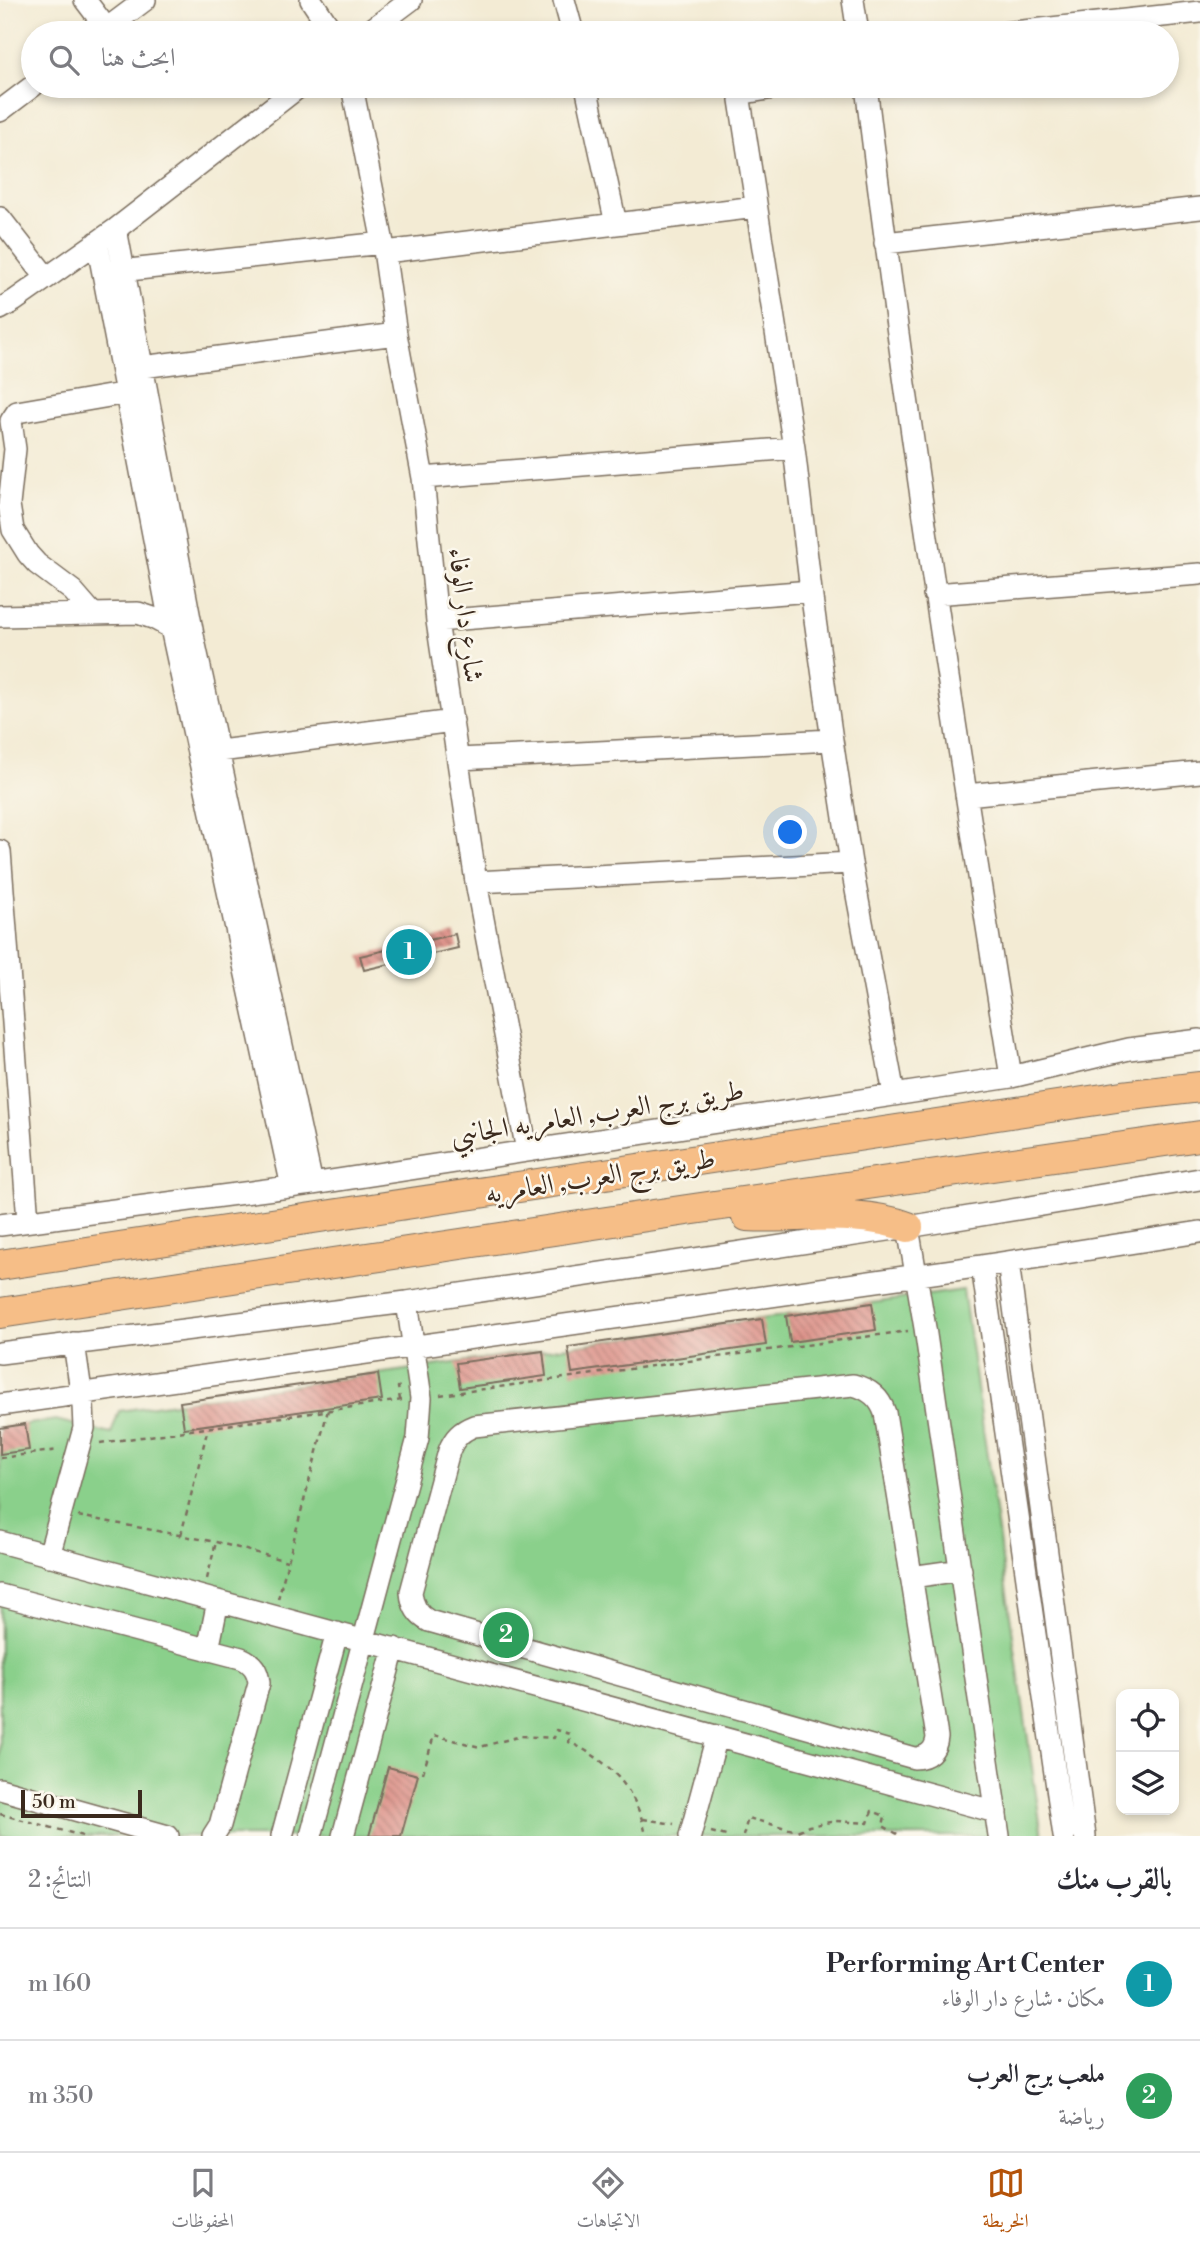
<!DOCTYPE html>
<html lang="ar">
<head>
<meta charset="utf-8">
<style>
  body { margin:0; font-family:"Libre Bodoni",Amiri,serif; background:#f2f2f3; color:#2b2b33; direction:rtl }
  .controls { position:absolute; right:21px; bottom:21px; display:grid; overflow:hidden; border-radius:14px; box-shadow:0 4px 10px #0003 }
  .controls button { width:63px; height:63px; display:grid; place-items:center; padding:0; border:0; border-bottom:2px solid #e1e1e2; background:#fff; color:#2b2b33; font:35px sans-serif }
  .scale { position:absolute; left:21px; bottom:18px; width:121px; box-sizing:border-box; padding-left:7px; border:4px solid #3b2a1e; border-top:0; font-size:19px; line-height:24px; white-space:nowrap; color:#3b2a1e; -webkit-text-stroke:5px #fbf7ec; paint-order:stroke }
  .you { position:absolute; left:791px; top:833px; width:24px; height:24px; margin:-18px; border:5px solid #fff; border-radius:50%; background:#1a73e8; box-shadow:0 0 0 10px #1a73e833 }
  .badge { display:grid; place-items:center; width:46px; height:46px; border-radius:50%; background:#b45309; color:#fff; font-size:23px; font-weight:700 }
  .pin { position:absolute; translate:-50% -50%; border:4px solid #fff; box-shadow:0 2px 7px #0006 }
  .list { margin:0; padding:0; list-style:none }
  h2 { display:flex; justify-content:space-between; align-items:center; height:91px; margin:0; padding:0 28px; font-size:30px }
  h2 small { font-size:23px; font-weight:400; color:#7c7c81 }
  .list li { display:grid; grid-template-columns:46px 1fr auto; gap:21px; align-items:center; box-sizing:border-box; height:112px; padding:0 28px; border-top:2px solid #e1e1e2 }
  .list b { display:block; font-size:26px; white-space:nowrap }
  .list p { margin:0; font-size:23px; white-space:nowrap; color:#7c7c81 }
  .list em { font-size:23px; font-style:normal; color:#7c7c81 }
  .icon { flex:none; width:38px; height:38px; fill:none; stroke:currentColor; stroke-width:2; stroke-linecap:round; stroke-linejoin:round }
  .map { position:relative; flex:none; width:1200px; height:1836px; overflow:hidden; direction:ltr }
  .search { position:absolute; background:#fff; box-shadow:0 4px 10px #0003; left:21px; right:21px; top:21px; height:77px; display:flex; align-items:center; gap:18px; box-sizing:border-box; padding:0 24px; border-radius:38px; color:#7c7c81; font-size:26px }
  .sheet { height:315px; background:#fff }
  nav { display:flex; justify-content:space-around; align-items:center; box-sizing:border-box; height:98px; border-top:2px solid #e1e1e2; background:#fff; font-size:19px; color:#7c7c81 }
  nav a { display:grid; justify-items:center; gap:4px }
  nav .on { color:#b45309 }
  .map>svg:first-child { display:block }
  .pitch { fill:#8ad08b; stroke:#627d54; stroke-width:2 }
  .building { fill:url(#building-back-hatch) }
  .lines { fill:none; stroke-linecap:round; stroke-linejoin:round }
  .minor-casing { stroke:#7b6e5e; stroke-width:24 }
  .highway-casing { stroke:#7b6e5e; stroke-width:32 }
  .path { stroke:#7b6e5e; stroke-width:2.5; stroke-dasharray:5 5; stroke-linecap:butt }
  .minor { stroke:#fff; stroke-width:21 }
  .highway { stroke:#f6be87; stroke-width:30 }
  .labels { text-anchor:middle; stroke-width:5; stroke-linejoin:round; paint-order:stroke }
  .street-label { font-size:28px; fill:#3b2a1e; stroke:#fbf7ec }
</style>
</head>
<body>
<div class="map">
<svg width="1200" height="1836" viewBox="0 0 1200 1836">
  <defs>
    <pattern id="building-back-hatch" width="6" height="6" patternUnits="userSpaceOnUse" patternTransform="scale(1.75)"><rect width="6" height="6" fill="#dd9289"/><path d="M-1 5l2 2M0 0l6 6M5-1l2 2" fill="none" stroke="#b4776f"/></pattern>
  </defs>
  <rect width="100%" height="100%" fill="#fbf7ec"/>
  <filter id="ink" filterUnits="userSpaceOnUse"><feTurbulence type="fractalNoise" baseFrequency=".0143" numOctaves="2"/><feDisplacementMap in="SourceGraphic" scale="14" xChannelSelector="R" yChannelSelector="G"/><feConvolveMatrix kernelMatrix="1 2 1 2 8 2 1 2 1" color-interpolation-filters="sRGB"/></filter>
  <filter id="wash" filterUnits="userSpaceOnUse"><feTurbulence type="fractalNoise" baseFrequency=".00686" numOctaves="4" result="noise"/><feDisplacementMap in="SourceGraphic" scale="28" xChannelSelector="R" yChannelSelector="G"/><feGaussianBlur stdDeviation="1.57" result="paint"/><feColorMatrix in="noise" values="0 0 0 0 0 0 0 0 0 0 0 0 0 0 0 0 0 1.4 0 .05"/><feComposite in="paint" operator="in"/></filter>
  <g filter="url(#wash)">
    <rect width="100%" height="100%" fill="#f3ebd4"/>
    <path class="pitch" d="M963,1290L1042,1836H0V1428L56,1420L111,1434L119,1411Z"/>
    <g id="blocks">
      <path class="building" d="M455,934L458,948L364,970L360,956Z
        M872,1303L876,1330L790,1342L786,1316Z
        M762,1319L766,1345L572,1373L568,1347Z
        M543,1351L546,1376L460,1388L456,1363Z
        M378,1374L382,1400L184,1428L180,1402Z
        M25,1424L29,1450L0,1454V1428Z
        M388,1767L418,1775L401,1836H369Z"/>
    </g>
  </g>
  <g filter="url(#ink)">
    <use href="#blocks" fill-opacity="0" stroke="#7b6e5e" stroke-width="2"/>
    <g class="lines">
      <g class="minor-casing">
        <path id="minor" d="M85,0L107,29
          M311,0L333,33
          M564,0L573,33
          M853,0L858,33
          M101,33L145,0
          M367,33L411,0
          M1004,33L1200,12
          M352,86L383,243L396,334L423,478L437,621L476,882L527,1151
          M586,86L616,224
          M785,86L750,92L745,93L740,100L794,448L811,591L832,740L851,863L894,1094
          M866,86C906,417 958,747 1011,1077
          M0,111L33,86
          M0,218L46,277
          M116,229L194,640L312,1184
          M97,242L171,628L292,1187
          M885,243L1200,208
          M385,252L756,207
          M110,272L383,243
          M0,309L14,301L116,229L300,86
          M142,367L396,334
          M423,478L794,448
          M934,594L1200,574
          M93,614L73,591L37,564L28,554L13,530L9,505L15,449L11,421L17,412L127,393
          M0,616L138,613L153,618L179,632
          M437,621L811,591
          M204,753L453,721
          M459,759L832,740
          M966,795L1200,772
          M0,851L28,1221
          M476,882L851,863
          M0,1225L312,1184L1011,1077L1129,1049L1200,1040
          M908,1227L925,1328L999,1836
          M1008,1262L1085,1836
          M982,1266L1064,1836
          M0,1353L407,1302L908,1227L1200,1179
          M853,1385C870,1389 880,1398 885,1413L937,1737C936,1750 928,1758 914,1758L429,1621C417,1615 412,1605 411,1592L449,1451C454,1438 461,1431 474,1426Z
          M0,1405L982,1266L1200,1232
          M0,1542L996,1812
          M49,1556L84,1428L83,1405L74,1343
          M911,1577L961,1570
          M0,1595L241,1658C253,1663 258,1671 259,1683L220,1825L213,1836
          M208,1650L218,1601
          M0,1789L168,1836
          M282,1836L337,1633
          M311,1836L418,1438L421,1398L407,1302
          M343,1836L394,1648
          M690,1836L717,1736"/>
      </g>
      <g class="highway-casing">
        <path id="highway" d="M747,1216C800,1219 856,1208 908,1227
          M0,1265L1123,1096L1200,1087
          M0,1313L687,1210L1200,1136"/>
      </g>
      <path class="path" d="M440,1395L908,1331
        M400,1400L398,1387L402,1386
        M100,1443L402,1400
        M0,1458L59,1450
        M78,1516L216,1542L287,1561
        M181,1535L208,1428
        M207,1579L216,1542
        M278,1599L328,1410
        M423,1773L434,1735L480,1747L521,1736L554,1738L556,1730L570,1734L569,1742C609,1760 638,1791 646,1836
        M0,1814L83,1836
        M643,1819L674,1824
        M711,1832L726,1836
        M743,1836L748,1818L797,1831L809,1826L836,1821L868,1823L872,1811L885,1816L883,1826L901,1836"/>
      <use href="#minor" class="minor"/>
      <use href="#highway" class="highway"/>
    </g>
  </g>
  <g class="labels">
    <g class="street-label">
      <text transform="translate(467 615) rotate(83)" y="10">شارع دار الوفاء</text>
      <text transform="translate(597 1112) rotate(-9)" y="10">طريق برج العرب, العامريه الجانبي</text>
      <text transform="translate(600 1175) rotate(-9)" y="10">طريق برج العرب, العامريه</text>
    </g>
  </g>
</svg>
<div class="controls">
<button><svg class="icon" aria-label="locate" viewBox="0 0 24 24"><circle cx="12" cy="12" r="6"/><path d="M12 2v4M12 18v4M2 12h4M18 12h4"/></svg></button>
<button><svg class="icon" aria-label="layers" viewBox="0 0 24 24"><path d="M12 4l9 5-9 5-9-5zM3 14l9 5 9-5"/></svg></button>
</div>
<div class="scale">50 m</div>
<div class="you"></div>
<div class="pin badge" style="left:409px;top:952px;background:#0f9aa8">1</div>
<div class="pin badge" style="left:506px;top:1635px;background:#2e9e5b">2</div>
<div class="search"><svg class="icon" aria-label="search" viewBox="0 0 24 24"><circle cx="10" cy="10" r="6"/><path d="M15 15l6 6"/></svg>ابحث هنا</div>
</div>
<section class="sheet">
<h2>بالقرب منك<small>النتائج: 2</small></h2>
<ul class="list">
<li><span class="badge" style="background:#0f9aa8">1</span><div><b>Performing Art Center</b><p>مكان · شارع دار الوفاء</p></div><em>160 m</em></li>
<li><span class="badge" style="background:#2e9e5b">2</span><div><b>ملعب برج العرب</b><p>رياضة</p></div><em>350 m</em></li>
</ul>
</section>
<nav>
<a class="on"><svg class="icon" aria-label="map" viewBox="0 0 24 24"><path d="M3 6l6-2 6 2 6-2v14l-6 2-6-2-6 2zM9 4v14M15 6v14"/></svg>الخريطة</a>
<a><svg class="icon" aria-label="directions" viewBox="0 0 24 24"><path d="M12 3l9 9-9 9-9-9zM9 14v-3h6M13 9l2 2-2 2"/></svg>الاتجاهات</a>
<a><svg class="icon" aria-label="saved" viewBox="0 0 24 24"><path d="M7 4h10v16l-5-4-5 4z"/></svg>المحفوظات</a>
</nav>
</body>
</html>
